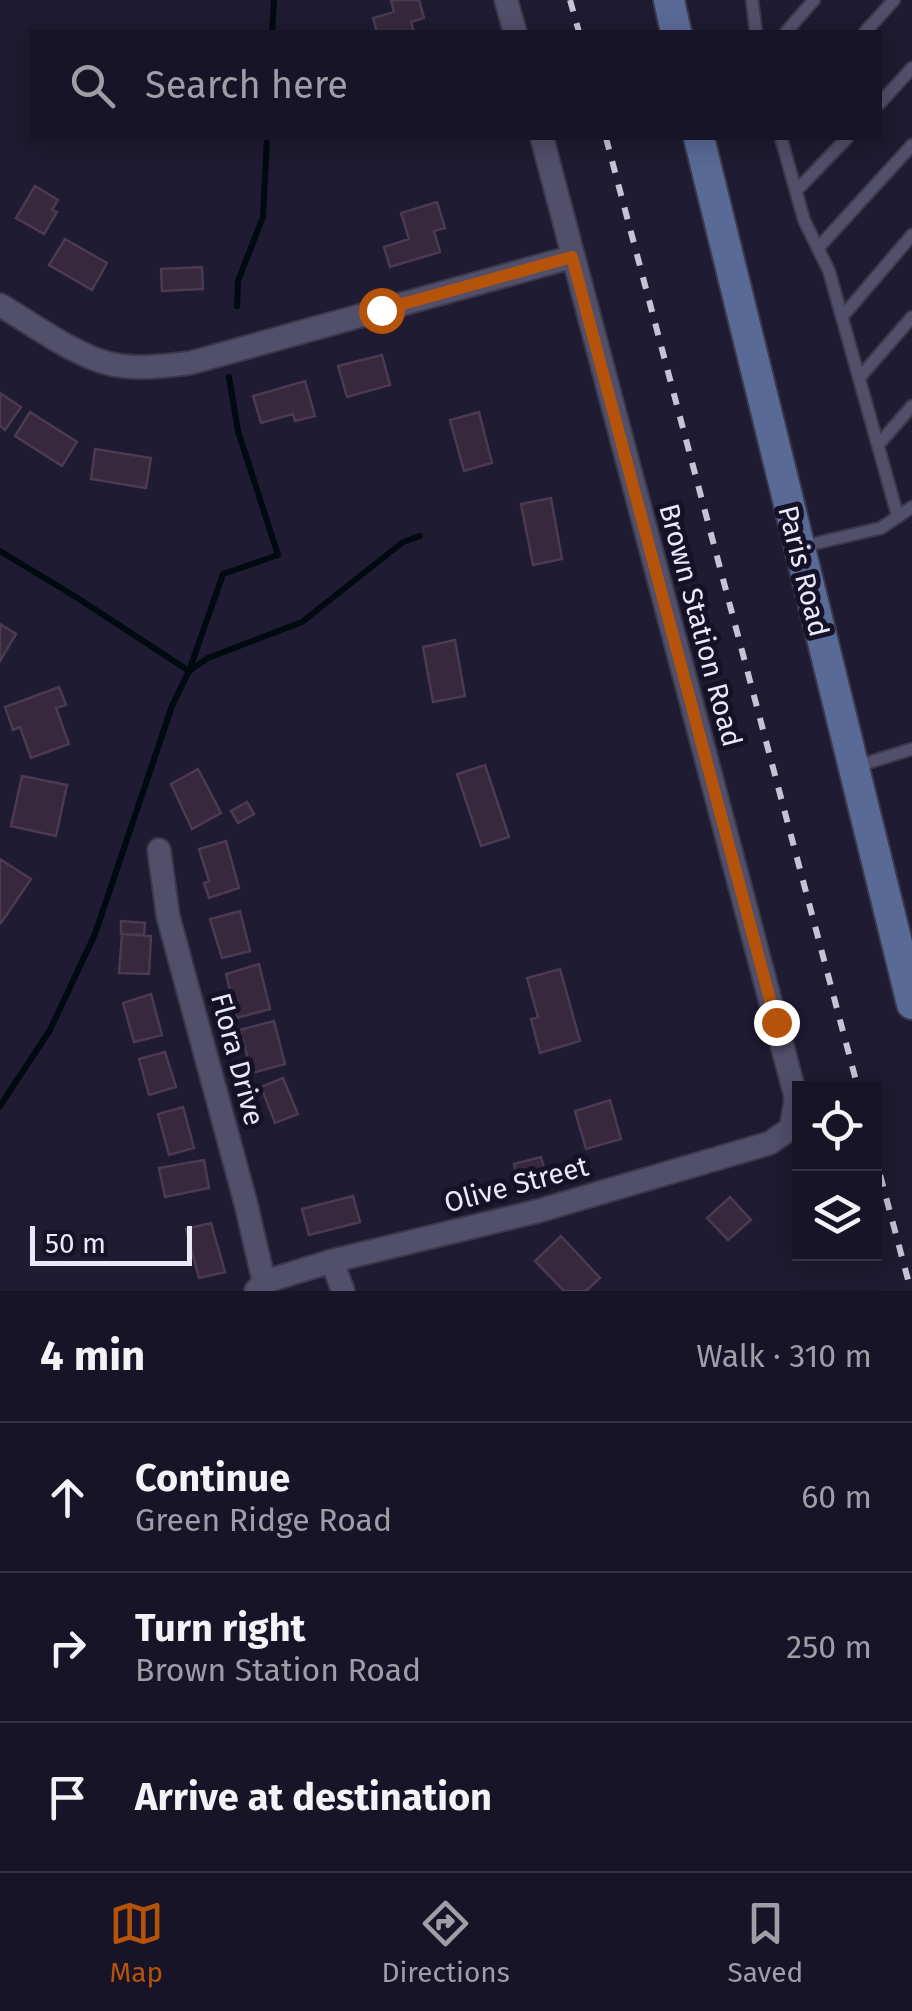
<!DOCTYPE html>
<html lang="en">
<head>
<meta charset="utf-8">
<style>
  body { margin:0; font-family:"Fira Sans",sans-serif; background:#1f1d2e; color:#f1f3f6 }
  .controls { position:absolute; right:30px; bottom:30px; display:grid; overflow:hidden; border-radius:0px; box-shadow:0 5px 25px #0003 }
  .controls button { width:90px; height:90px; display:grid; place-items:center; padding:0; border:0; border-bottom:2px solid #353343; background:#161426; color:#f1f3f6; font:50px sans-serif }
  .scale { position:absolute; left:30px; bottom:25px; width:162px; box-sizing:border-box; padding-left:10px; border:5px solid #e9e9f9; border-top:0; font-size:28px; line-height:35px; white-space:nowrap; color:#e9e9f9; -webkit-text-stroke:8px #151228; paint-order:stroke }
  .stop { position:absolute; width:30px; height:30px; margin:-22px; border:8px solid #b45309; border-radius:50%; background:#fff }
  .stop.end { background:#b45309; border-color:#fff; box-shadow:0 2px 10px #0008 }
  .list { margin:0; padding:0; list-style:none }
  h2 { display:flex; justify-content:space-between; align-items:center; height:130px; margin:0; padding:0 40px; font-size:42px }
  h2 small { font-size:32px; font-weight:400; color:#9e9ea7 }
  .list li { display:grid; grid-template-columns:65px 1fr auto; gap:30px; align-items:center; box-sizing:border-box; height:150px; padding:0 40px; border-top:2px solid #353343 }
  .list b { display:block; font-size:38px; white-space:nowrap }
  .list p { margin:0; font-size:32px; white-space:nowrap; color:#9e9ea7 }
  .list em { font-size:32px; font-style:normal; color:#9e9ea7 }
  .icon { flex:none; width:55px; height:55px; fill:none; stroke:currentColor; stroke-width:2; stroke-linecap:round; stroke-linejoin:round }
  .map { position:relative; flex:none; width:912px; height:1291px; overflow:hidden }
  .search { position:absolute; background:#161426; box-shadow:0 5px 25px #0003; left:30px; right:30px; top:30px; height:110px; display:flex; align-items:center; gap:25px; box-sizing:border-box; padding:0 35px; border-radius:0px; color:#9e9ea7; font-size:38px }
  .sheet { height:580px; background:#161426 }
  nav { display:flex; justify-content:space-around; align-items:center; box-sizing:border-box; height:140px; border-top:2px solid #353343; background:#161426; font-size:28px; color:#9e9ea7 }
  nav a { display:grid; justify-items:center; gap:5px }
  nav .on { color:#b45309 }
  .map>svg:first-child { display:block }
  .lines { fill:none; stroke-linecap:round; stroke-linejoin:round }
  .stream { stroke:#000a10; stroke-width:6 }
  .building { fill:#38283d; stroke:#4b3a51; stroke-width:2.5 }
  .service-casing { stroke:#3a384a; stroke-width:15 }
  .minor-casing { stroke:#3a384a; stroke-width:26 }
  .secondary-casing { stroke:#3a384a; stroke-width:34 }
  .service { stroke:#514f6a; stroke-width:11 }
  .minor { stroke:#514f6a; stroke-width:22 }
  .secondary { stroke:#596a96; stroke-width:30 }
  .rail { stroke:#c5c4d6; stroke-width:6; stroke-dasharray:12 12; stroke-linecap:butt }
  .route { stroke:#b45309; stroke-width:12 }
  .labels { text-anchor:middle; stroke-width:10; stroke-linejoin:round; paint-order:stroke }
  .street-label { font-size:28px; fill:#e9e9f9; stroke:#151228 }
</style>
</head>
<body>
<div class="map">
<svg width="912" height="1291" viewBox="0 0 912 1291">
  <rect width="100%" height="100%" fill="#1e1b32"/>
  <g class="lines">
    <path class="stream" d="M272,32L274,0
      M237,306L238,281L263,217L267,138
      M0,551L76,597L189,671L223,574L278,555L238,431L229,377
      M0,1106L50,1030L95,934L172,706L189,671L208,658L302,622L403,542L420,536"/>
  </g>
  <path class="building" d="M395,0H419L424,18L411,22L414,32H377L373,18L394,12L391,1Z
    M35,186L58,200L52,210L57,212L44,234L16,218Z
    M437,202L445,228L434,231L440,252L390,267L384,247L409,239L401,213Z
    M65,239L107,263L92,290L49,265Z
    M202,267L203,289L162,291L161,269Z
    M382,355L390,385L347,397L338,366Z
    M305,381L315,416L295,421L293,414L261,423L253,396Z
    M0,393L21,407L5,430L0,426Z
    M30,412L77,442L62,466L15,436Z
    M479,412L492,463L464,471L450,420Z
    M95,449L151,458L146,488L91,479Z
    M551,498L562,559L533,565L521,504Z
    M0,624L16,634L0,661Z
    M455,640L465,696L433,702L423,647Z
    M59,687L66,705L56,708L69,744L31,758L20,727L13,730L5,707Z
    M485,765L509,837L481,846L457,774Z
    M198,769L221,813L192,829L171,784Z
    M22,776L67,785L56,836L11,826Z
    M247,802L254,814L238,823L231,811Z
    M226,841L239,888L209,898L204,883L209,881L199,849Z
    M0,859L31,879L1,923L0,922Z
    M240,911L250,951L222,958L210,919Z
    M121,921L145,923L144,935L121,934Z
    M122,934L151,936L149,974L119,973Z
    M259,964L270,1009L237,1018L226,974Z
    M560,969L580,1041L540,1053L531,1019L538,1017L527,978Z
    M151,994L162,1035L134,1042L123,1003Z
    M274,1021L285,1064L252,1073L240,1030Z
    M165,1052L176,1087L149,1095L139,1059Z
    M283,1078L298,1114L275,1123L261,1087Z
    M610,1100L621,1139L586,1149L575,1111Z
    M183,1107L194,1148L169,1155L158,1114Z
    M541,1157L548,1182L520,1189L514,1164Z
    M204,1160L209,1188L165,1197L159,1168Z
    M353,1196L360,1222L309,1235L302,1209Z
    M730,1197L751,1220L728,1240L707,1218Z
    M211,1223L225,1272L199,1278L186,1229Z
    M561,1236L600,1278L586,1291H564L535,1261Z"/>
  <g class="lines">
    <g class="service-casing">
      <path id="service" d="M752,0L756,32
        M786,32L814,0
        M865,32L894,0
        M880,103L912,68
        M781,138L804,220L829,271L898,517
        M796,191L847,138
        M818,248L912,145
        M842,317L912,235
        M859,378L912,317
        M878,445L912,406
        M800,547L881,528L912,507
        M854,767L912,749"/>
    </g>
    <g class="minor-casing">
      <path id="minor" d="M506,0L515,32
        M0,305C31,323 77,357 111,364C137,370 164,366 190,363L572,257
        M159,850L168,916L246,1204L264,1282
        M332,1261L343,1291
        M256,1291L264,1282L332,1261L538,1211L770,1143L791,1128L796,1098L542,138"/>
    </g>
    <g class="secondary-casing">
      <path id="secondary" d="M669,0L676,32
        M699,138L912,1004"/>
    </g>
    <use href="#service" class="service"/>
    <use href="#minor" class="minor"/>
    <use href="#secondary" class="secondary"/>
    <path class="rail" d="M570,0L579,32
      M606,138L858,1088
      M874,1152L911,1291"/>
  </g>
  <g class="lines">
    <path class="route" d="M381,310L572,257L776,1022"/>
  </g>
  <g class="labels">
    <g class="street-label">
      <text transform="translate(804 571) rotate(76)" y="10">Paris Road</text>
      <text transform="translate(701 625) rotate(75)" y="10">Brown Station Road</text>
      <text transform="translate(238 1059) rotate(75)" y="10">Flora Drive</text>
      <text transform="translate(516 1184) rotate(-15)" y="10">Olive Street</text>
    </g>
  </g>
</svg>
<div class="controls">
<button><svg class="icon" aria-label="locate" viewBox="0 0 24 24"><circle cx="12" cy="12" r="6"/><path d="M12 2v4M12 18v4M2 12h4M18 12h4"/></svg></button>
<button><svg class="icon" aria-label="layers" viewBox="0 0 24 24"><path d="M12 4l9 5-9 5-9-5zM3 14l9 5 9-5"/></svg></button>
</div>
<div class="scale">50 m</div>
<div class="stop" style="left:381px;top:310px"></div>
<div class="stop end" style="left:776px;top:1022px"></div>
<div class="search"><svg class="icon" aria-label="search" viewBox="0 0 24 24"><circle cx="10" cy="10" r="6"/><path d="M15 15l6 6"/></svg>Search here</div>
</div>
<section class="sheet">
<h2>4 min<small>Walk · 310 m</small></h2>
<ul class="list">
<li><svg class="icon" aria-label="ahead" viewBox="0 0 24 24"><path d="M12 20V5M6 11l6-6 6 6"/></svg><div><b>Continue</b><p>Green Ridge Road</p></div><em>60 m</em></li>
<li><svg class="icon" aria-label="right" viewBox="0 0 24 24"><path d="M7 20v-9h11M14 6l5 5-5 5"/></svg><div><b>Turn right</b><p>Brown Station Road</p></div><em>250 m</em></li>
<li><svg class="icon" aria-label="arrive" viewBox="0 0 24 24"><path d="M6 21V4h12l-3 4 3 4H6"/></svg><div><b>Arrive at destination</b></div></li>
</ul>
</section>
<nav>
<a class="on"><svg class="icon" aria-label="map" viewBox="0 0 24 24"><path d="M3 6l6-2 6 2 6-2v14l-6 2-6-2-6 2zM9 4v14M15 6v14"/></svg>Map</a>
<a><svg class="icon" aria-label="directions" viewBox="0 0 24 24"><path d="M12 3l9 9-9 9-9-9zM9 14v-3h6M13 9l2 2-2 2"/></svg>Directions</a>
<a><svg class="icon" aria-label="saved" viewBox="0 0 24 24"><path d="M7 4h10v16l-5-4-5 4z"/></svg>Saved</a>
</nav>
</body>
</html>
